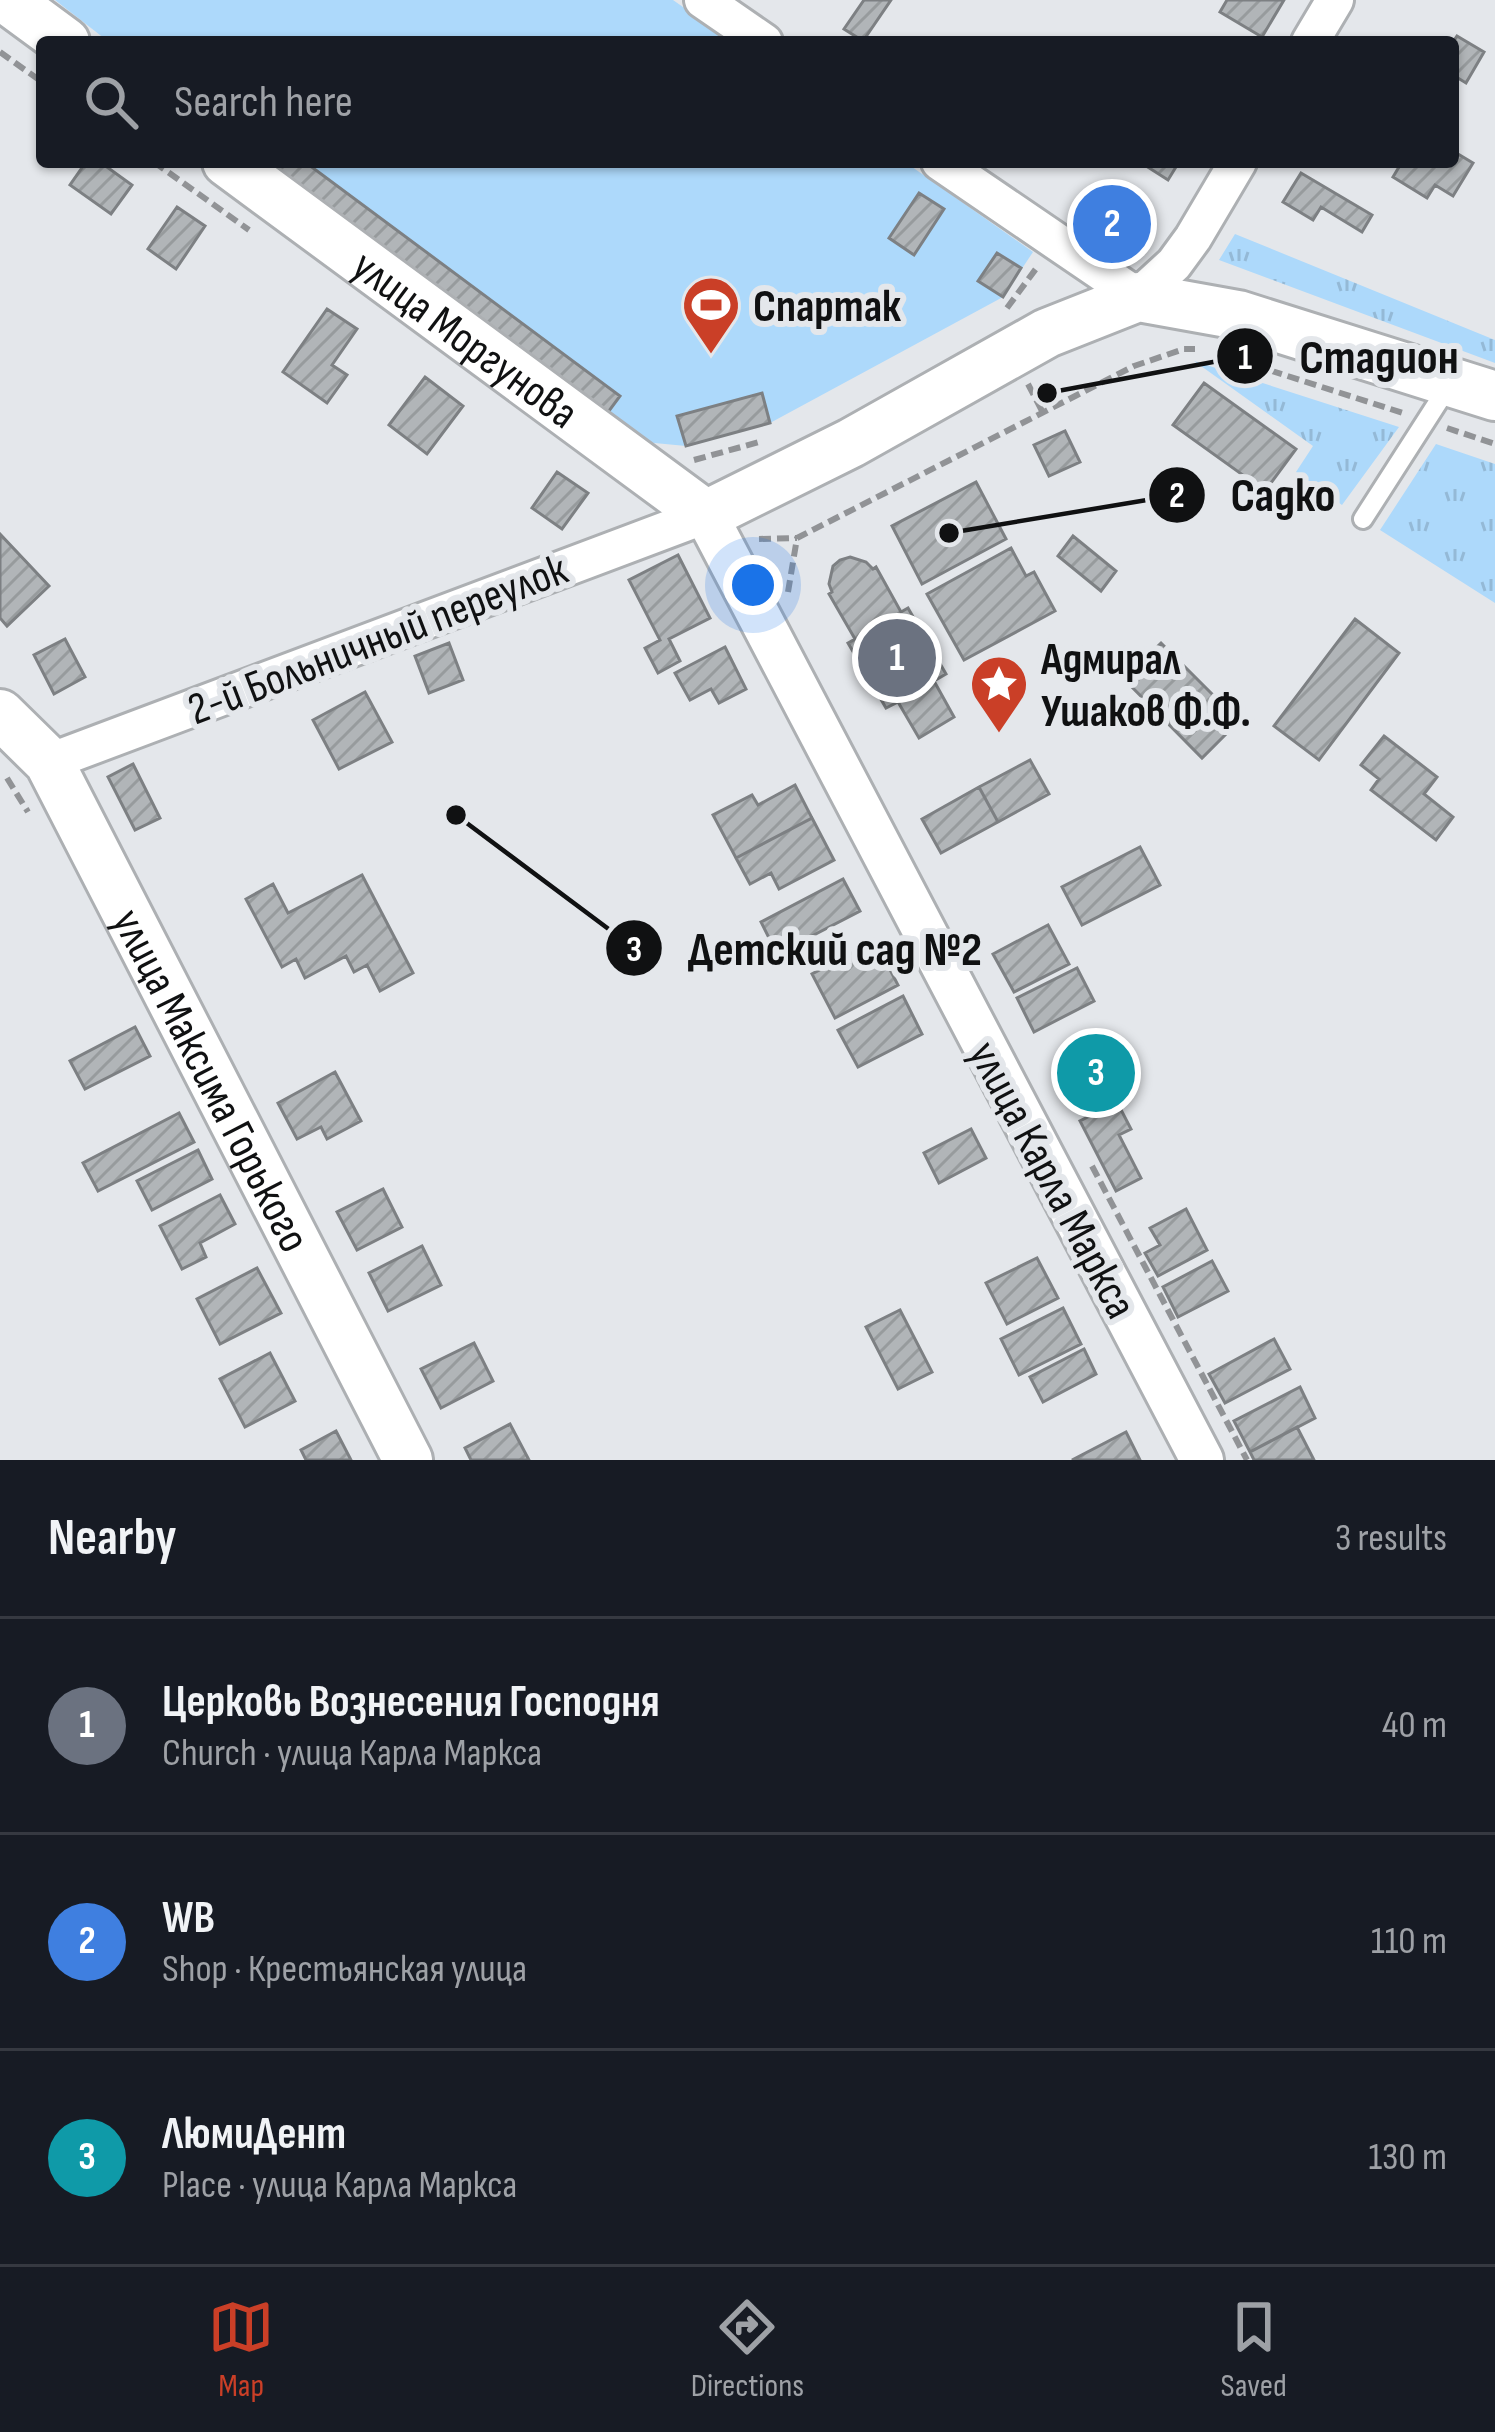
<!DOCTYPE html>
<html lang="en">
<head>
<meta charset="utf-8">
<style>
  body { margin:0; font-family:"Sofia Sans Condensed",sans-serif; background:#20242c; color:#f1f3f6 }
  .you { position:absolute; left:753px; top:585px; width:42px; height:42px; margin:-30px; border:9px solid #fff; border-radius:50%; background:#1a73e8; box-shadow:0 0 0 18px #1a73e833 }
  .badge { display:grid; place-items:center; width:78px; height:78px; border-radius:50%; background:#ca3f27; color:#fff; font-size:39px; font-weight:700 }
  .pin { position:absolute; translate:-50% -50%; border:6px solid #fff; box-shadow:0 3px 12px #0006 }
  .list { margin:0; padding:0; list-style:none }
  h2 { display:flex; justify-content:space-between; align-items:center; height:156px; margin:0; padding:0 48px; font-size:51px }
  h2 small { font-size:39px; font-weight:400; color:#9ea1a6 }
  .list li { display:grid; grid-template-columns:78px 1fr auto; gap:36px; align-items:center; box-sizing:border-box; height:216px; padding:0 48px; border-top:3px solid #363941 }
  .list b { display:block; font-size:45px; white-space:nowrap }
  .list p { margin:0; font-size:39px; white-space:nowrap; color:#9ea1a6 }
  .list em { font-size:39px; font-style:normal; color:#9ea1a6 }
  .icon { flex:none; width:66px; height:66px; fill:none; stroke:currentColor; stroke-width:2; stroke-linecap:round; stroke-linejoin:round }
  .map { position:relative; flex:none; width:1495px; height:1460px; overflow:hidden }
  .search { position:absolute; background:#171b24; box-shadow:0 3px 9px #0004; left:36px; right:36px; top:36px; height:132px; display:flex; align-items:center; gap:30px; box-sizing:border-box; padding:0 42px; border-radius:12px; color:#9ea1a6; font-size:45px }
  .sheet { height:804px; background:#171b24 }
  nav { display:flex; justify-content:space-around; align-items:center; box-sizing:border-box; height:168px; border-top:3px solid #363941; background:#171b24; font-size:33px; color:#9ea1a6 }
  nav a { display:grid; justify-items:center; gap:6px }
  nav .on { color:#ca3f27 }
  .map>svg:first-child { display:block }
  .grass { fill:url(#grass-tufts) }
  .pitch { fill:#add9fb }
  .building { fill:url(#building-hatch); stroke:#7d8083; stroke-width:3 }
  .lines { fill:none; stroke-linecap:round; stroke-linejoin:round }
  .service-casing { stroke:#adb0b3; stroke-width:24 }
  .minor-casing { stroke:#adb0b3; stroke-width:42 }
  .tertiary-casing { stroke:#adb0b3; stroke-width:48 }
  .secondary-casing { stroke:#adb0b3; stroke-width:54 }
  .path { stroke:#919396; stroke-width:6; stroke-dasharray:12 6; stroke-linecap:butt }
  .service { stroke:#fff; stroke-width:18 }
  .minor { stroke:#fff; stroke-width:36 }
  .tertiary { stroke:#fff; stroke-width:42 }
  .secondary { stroke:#fff; stroke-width:48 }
  .labels { text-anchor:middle; stroke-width:12; stroke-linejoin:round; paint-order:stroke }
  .poi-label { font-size:45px; font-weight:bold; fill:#101112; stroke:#e4e7eb; text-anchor:start }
  .street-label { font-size:45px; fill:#101112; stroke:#e4e7eb }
  .leader { fill:none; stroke:#101112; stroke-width:4.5 }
  .callout-dot { fill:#101112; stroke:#e4e7eb; stroke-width:4.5 }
  .mark-label { font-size:36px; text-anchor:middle; font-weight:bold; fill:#fff }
  .callout-label { font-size:48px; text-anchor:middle; font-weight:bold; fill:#101112; stroke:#e4e7eb; stroke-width:12; stroke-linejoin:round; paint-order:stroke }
</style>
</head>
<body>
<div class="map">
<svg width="1495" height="1460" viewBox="0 0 1495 1460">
  <defs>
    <pattern id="grass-tufts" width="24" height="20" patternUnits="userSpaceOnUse" patternTransform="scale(3)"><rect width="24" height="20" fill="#add9fb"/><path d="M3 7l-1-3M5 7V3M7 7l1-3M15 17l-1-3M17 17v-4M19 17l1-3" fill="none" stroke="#94b9d6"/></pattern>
    <pattern id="building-hatch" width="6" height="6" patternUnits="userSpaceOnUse" patternTransform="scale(3)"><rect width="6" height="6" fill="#b1b5b8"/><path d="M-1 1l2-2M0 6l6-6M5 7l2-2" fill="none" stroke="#979b9d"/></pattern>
  </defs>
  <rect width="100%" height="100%" fill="#e4e7eb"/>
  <path class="grass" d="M1235,234L1495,340V363L1219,260Z
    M1194,361L1399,427L1342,505L1296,472L1313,446Z
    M1436,444L1495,464V603L1380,530Z"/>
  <path class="pitch" d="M55,0H673L733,42H109Z
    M267,162H905L1033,252L1003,297L770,423L686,446L644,442Z"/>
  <path class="building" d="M864,0H891L863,41L844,29Z
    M1227,0H1284L1262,37L1220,12Z
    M1457,36L1484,52L1466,83L1453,75V42Z
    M1453,151L1473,163L1453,196L1435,185L1427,198L1393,177L1402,162H1453Z
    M86,162H100L132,185L111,214L70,185Z
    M267,162H305L620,396L606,415Z
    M1145,162H1179L1168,180L1143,164Z
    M1301,173L1372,215L1362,232L1321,207L1313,220L1283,202Z
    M919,193L944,209L914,255L889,238Z
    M1107,200L1137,221L1117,248L1088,227Z
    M177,207L205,226L176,269L148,249Z
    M997,253L1021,268L1003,297L978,281Z
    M327,309L357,329L332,365L347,375L327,403L283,372Z
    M425,377L463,406L427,454L389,425Z
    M1204,383L1296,449L1265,491L1173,425Z
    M762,393L770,423L686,446L677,416Z
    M1065,431L1080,462L1049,476L1034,445Z
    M557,472L588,493L562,529L532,508Z
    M976,482L1006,539L922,584L892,526Z
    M0,534L49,586L7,626L0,618Z
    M1073,536L1116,571L1101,591L1058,556Z
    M1011,548L1026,576L1034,572L1055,611L964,660L927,594Z
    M678,555L710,618L669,639L680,661L658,673L645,648L660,640L629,580Z
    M850,557L866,562L873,569L876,567L901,612L908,608L946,674L934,681L954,717L919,738L898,702L886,708L848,643L855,639L829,594L832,592L829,584L833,566L840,560Z
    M1355,619L1399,653L1319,760L1274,726Z
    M65,639L85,677L54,694L34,655Z
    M449,643L463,680L429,693L415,656Z
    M1161,643L1239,721L1202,758L1124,679Z
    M725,647L746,689L719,703L711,689L690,700L675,673Z
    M365,692L392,742L339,769L313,720Z
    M1384,736L1437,777L1424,794L1453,817L1436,840L1371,790L1379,779L1361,765Z
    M1030,760L1049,794L998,822L979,787Z
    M133,764L160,818L135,830L108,777Z
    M795,785L812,818L736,858L713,815L752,795L758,805Z
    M979,787L998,822L941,853L922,819Z
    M812,818L834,860L779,889L771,873L750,884L736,858Z
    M1140,847L1160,885L1082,925L1062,887Z
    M362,875L413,973L380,991L367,965L354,972L346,956L305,978L296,959L282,967L246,899L273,884L288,913Z
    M843,879L860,911L777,954L761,922Z
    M1048,925L1069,964L1014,992L993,954Z
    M875,941L898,985L835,1018L812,974Z
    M1077,968L1094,1001L1034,1032L1017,998Z
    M903,996L922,1034L858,1067L838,1030Z
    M135,1027L150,1056L85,1089L70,1061Z
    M1116,1035L1138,1077L1077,1110L1054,1068Z
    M335,1072L361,1121L327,1139L321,1127L297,1139L278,1103Z
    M1117,1102L1131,1129L1119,1135L1141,1178L1116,1191L1080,1121Z
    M179,1113L194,1142L98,1191L83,1163Z
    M971,1129L986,1158L939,1183L924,1153Z
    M198,1150L212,1179L152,1210L137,1181Z
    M383,1189L402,1227L357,1250L337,1212Z
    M220,1195L235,1224L200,1243L206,1257L182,1269L160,1226Z
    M1186,1209L1207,1250L1158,1276L1145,1253L1160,1245L1150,1228Z
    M422,1246L441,1285L388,1311L369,1273Z
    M1037,1258L1058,1298L1007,1324L986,1283Z
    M1212,1261L1228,1291L1178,1317L1163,1287Z
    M257,1268L281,1313L220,1344L197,1299Z
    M1063,1308L1081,1344L1019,1375L1001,1339Z
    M900,1310L932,1372L898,1389L866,1327Z
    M1274,1339L1290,1369L1225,1403L1209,1374Z
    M474,1343L493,1381L441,1408L421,1369Z
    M1084,1349L1096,1374L1043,1402L1030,1377Z
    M270,1353L295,1401L245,1427L220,1379Z
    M1300,1387L1315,1418L1250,1452L1234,1421Z
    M510,1424L529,1460H471L465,1448Z
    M1297,1427L1314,1460H1254L1250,1452Z
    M336,1431L351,1460H306L301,1450Z
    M1126,1432L1140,1460H1072Z"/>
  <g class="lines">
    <g class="service-casing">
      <path id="service" d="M1363,519L1449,385"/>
    </g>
    <g class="minor-casing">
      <path id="minor" d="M703,0L764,42
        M1310,42L1335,0
        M940,162L1138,297L1174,264L1193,238L1238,162
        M49,762L706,515"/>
    </g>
    <g class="tertiary-casing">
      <path id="tertiary" d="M706,515L1202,1460"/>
    </g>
    <g class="secondary-casing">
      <g id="secondary">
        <path d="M8,0L65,42"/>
        <path id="s1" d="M227,162L706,515L851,443L1047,333L1138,297L1238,315L1495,396"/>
        <path id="s2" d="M0,714L49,762L408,1460"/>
      </g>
    </g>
    <path class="path" d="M0,52L42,82
      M154,162L249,230
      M1007,308L1038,266
      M1219,354L1406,414
      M1028,384L1043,413
      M1447,428L1495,444
      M694,460L763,441
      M759,539L797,538
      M788,592L797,538L1134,366L1184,349H1195
      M7,778L28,812
      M1092,1166L1247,1460"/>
    <use href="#service" class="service"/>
    <use href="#minor" class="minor"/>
    <use href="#tertiary" class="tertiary"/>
    <use href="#secondary" class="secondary"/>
  </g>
  <defs>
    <g id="stadium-pin" transform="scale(3)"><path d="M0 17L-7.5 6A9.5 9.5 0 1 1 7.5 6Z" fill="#ca3f27" stroke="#e4e7eb"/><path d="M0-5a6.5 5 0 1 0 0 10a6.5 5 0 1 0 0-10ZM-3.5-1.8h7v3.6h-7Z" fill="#fff"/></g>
    <g id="sight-pin" transform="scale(3)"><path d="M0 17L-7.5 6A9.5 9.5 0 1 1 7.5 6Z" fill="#ca3f27" stroke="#e4e7eb"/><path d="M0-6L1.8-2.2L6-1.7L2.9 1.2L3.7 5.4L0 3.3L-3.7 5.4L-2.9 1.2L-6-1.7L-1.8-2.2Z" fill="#fff"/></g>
  </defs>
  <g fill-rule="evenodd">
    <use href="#stadium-pin" x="711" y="305"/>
    <use href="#sight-pin" x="999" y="684"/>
  </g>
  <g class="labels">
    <g class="poi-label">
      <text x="753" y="321">Спартак</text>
      <text x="1041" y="674">Адмирал<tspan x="1041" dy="52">Ушаков Ф.Ф.</tspan></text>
    </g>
    <g class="street-label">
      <text dy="16" stroke="none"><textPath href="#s1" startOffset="297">улица Моргунова</textPath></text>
      <text transform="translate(377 638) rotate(-21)" y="16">2-й Больничный переулок</text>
      <text dy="16" stroke="none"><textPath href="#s2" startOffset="426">улица Максима Горького</textPath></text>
      <text transform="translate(1054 1179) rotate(62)" y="16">улица Карла Маркса</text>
    </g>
  </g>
  <path class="leader" d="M1047 393L1245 356M949 533L1177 495M456 815L634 948"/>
  <g class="callout-dot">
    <circle cx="1047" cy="393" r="12"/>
    <circle cx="949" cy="533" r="12"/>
    <circle cx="456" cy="815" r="12"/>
    <circle cx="1245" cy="356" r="30"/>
    <circle cx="1177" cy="495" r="30"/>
    <circle cx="634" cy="948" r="30"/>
  </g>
  <g class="mark-label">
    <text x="1245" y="369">1</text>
    <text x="1177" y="507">2</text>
    <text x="634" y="961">3</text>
  </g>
  <g class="callout-label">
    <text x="1379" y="373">Стадион</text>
    <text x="1283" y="511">Садко</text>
    <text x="835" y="965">Детский сад №2</text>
  </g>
</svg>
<div class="you"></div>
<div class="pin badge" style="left:897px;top:658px;background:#6b7280">1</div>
<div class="pin badge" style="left:1112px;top:224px;background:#3f7fe0">2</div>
<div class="pin badge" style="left:1096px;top:1073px;background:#0f9aa8">3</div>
<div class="search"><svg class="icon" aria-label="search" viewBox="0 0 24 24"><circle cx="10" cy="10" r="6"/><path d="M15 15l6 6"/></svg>Search here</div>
</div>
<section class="sheet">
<h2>Nearby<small>3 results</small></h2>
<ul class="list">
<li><span class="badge" style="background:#6b7280">1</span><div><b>Церковь Вознесения Господня</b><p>Church · улица Карла Маркса</p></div><em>40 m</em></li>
<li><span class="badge" style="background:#3f7fe0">2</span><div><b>WB</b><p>Shop · Крестьянская улица</p></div><em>110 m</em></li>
<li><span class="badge" style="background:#0f9aa8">3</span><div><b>ЛюмиДент</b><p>Place · улица Карла Маркса</p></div><em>130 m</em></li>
</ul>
</section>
<nav>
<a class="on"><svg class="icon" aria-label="map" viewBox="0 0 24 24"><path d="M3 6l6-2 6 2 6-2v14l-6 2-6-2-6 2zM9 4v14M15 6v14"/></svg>Map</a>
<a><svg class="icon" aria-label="directions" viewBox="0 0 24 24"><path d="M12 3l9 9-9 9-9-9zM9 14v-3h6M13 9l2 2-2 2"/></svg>Directions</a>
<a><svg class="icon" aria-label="saved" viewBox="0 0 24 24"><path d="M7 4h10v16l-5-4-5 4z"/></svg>Saved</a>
</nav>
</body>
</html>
